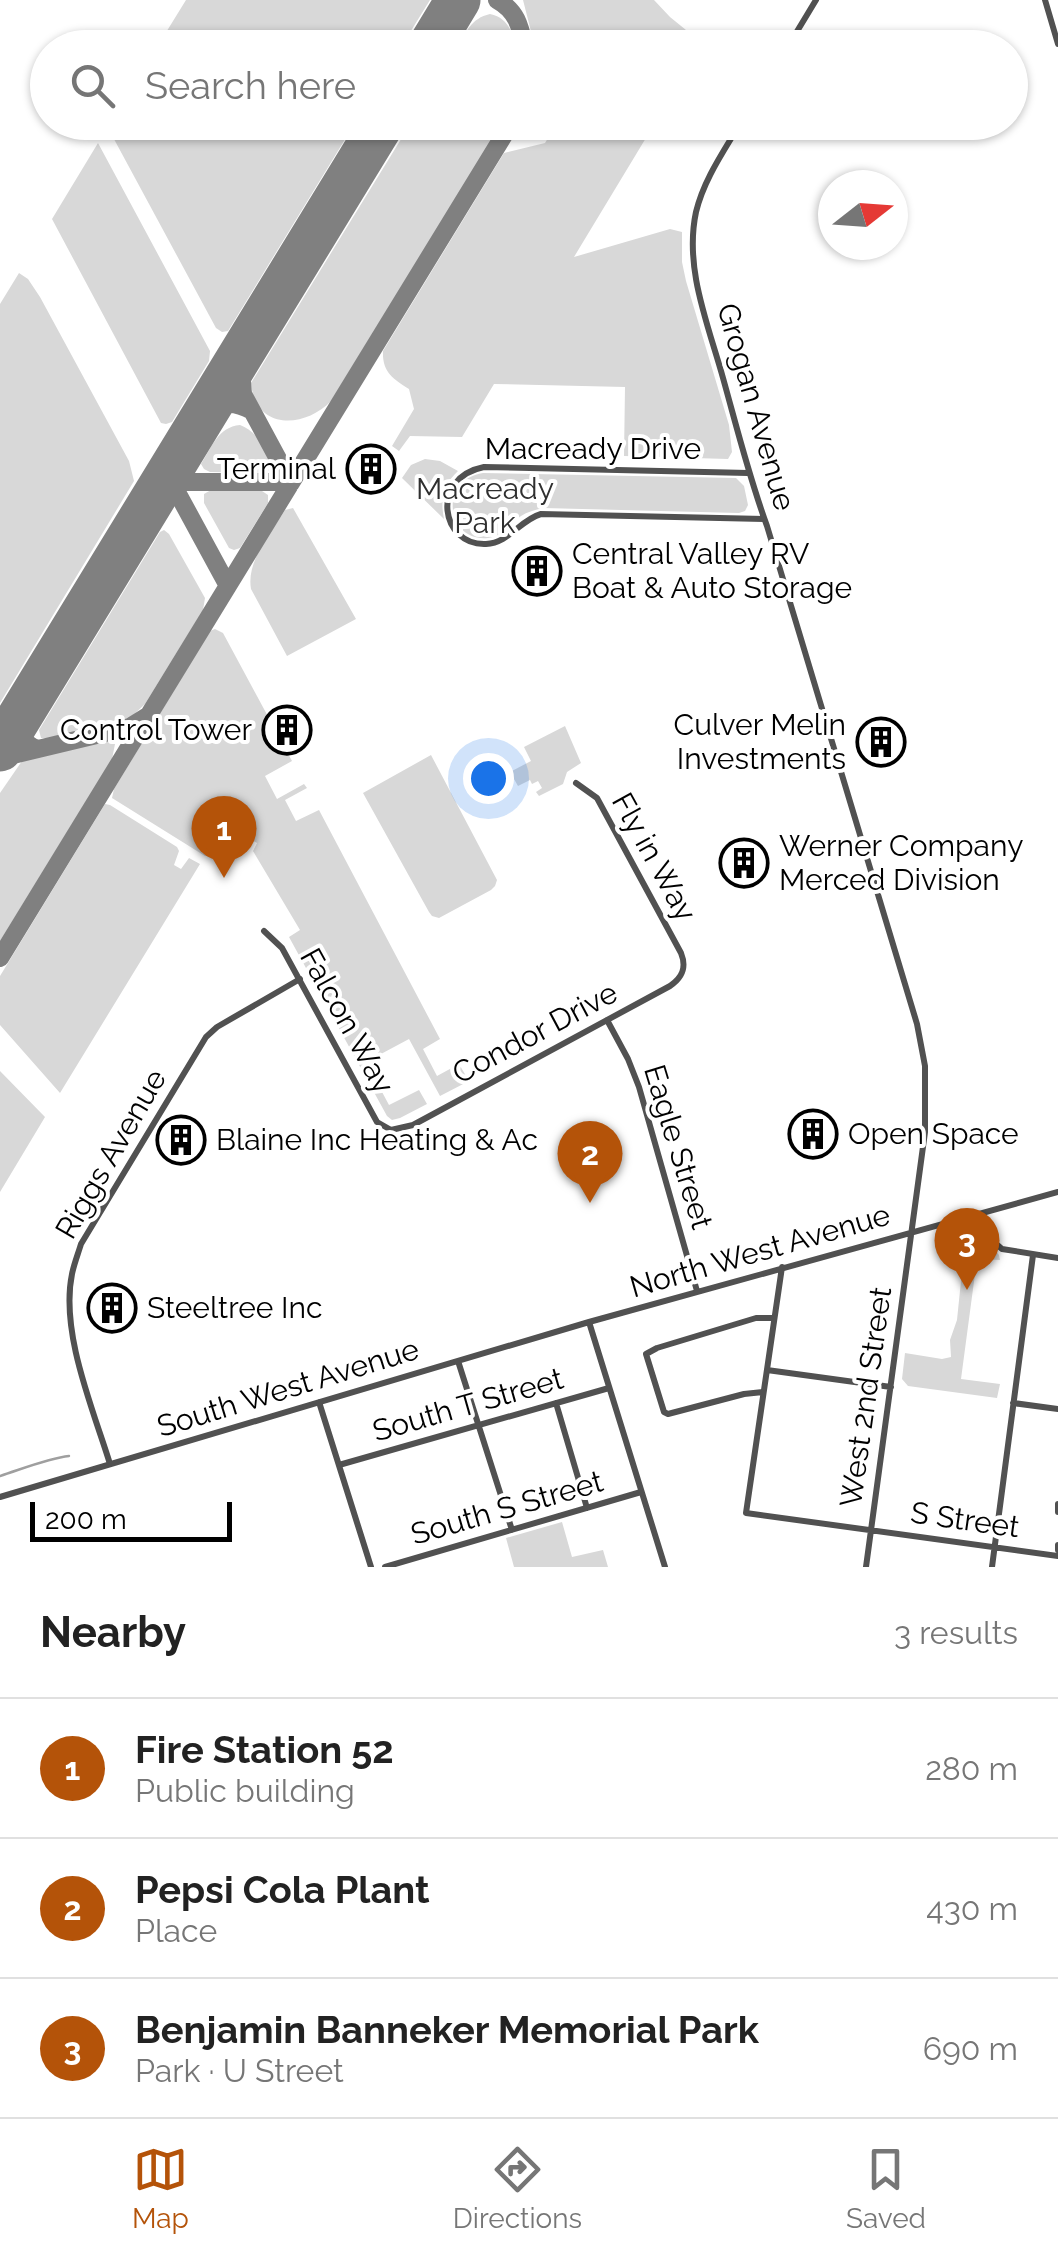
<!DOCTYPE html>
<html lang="en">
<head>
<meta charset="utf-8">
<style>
  body { margin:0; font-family:Raleway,sans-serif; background:#f6f6f6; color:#222 }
  .compass { position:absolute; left:818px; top:170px; width:90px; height:90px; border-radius:50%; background:#fff; box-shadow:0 2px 8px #0004; rotate:73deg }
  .scale { position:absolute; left:30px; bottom:25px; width:202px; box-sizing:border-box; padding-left:10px; border:5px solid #000; border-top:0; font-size:28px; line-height:35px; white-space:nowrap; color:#000; -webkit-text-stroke:8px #fff; paint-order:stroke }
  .you { position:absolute; left:488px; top:778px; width:35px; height:35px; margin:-25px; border:8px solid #fff; border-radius:50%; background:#1a73e8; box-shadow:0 0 0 15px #1a73e833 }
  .badge { display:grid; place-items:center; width:65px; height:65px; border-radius:50%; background:#b45309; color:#fff; font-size:32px; font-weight:700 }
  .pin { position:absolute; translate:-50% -82px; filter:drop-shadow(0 2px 5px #0008) }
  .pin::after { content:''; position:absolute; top:52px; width:35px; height:30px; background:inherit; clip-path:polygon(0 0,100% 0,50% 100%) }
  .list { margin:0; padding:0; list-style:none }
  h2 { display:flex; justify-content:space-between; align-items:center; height:130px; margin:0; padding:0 40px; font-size:42px }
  h2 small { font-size:32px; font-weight:400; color:#767676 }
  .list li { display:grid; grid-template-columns:65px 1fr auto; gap:30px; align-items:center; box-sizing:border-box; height:140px; padding:0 40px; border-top:2px solid #e0e0e0 }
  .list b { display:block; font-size:38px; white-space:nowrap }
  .list p { margin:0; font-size:32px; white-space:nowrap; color:#767676 }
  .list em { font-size:32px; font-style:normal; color:#767676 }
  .icon { flex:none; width:55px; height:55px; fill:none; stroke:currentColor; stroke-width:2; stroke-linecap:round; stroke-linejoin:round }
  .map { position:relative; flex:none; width:1058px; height:1567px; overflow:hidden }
  .search { position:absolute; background:#fff; box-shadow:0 2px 8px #0004; left:30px; right:30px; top:30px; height:110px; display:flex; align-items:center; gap:25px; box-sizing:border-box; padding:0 35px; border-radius:55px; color:#767676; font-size:38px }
  .sheet { height:550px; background:#fff }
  nav { display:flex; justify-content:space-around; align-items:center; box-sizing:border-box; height:140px; border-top:2px solid #e0e0e0; background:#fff; font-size:28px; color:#767676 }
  nav a { display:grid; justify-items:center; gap:5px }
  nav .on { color:#b45309 }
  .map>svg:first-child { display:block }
  .green { fill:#d8d8d8 }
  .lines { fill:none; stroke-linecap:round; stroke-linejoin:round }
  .stream { stroke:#9f9f9f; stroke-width:2.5 }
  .taxiway { stroke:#808080; stroke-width:18 }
  .runway { stroke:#808080; stroke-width:45 }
  .street { stroke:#515151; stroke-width:6 }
  .labels { text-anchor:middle; stroke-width:8; stroke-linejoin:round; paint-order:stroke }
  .street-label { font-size:30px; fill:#000; stroke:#fff }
  .poi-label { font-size:30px; fill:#000; stroke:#fff; text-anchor:start }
  .park-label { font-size:30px; fill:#2f2f2f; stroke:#fff }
</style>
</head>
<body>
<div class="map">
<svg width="1058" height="1567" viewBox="0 0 1058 1567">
  <rect width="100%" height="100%" fill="#fff"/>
  <path class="green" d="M186,0H430L401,47H157Z
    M523,0H654L670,17L702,43L700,48L535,47Z
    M490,14C508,18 512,31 516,47H457C466,33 471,18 490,14Z
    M111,123V122L355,123L228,331L222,332L216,328L108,128Z
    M411,123H502L331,401C304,429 255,430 251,383Z
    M557,123H655L574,257L670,229L682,232V262L686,281L729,425L732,452L728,459L624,456L625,387L494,384L462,437L410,436L399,451L392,446L414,409L409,389C393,379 382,372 383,351L504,153L545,143Z
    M98,143L210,351L209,361L172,422L166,424L161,423L52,219Z
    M19,273L28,279L40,297L129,461L134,481L0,703V304Z
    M240,425C257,431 269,451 271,469L264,473L210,472L204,469L201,464C212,447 218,427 240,425Z
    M425,459L440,461L458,471C443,485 440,499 444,519L402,478L411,465Z
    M483,473L736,478L744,486L748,505L745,511L739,513L543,508C535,510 527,512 521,516C509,524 504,536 488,538C446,542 438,480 483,473Z
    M211,490L262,491L268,495V503L240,548L234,550L229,548L204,503V494Z
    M293,508L356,619L287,656L251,589C246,561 271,533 285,510Z
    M164,530L169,534L205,598L203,610L145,704L128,720L50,738H41L39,730L160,532Z
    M215,629L223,633L292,761L265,776L277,799L304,784L307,788L285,800L296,821L319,810L440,1039L423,1049L437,1076L459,1064L469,1081L440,1096L409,1039L366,1062L389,1105L419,1090L427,1104L400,1118L392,1120L387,1116L289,937L300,930L253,851L257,843L238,832L237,848L205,856L112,798L114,789L210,631Z
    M565,726L581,763L567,772L563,784L539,796L536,792L542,788L538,781L532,784L530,780L518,786L510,772L531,761L524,747Z
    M108,740L115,744L112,759L0,941V793L22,761Z
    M431,755L497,880L495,886L491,890L439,918L432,916L429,912L363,793Z
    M105,804L110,805L177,847L179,851L174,865L181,869L189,858L200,864L60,1093L0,1025V976Z
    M0,1071L45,1117L0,1192Z
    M976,1228L999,1255L1000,1260L977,1259L961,1379L1000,1384L997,1398L908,1386L902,1379L905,1353L942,1359L951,1357L950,1340L957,1320L966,1232Z
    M562,1522L572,1557L603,1550L608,1567H514L506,1538Z"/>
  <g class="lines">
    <path class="stream" d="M0,1476C22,1469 49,1458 69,1456"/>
    <path class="taxiway" d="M497,0C517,11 520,26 525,48
      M250,340L241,368L243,394L291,483
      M203,416C219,401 234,401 252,411
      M184,448L175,473L178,494L228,586
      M148,507L163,490L182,482H282L295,476
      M26,706C19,723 17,743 38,749
      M0,760L13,755L130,727L146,717
      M0,958L512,122"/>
    <path class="runway" d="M429,48L458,0
      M0,749L383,122"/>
    <path class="street" d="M1045,0L1058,44
      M787,48L816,0
      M741,122C724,151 704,179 696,212C684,268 708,324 723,378C737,428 749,477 767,526L917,1024L925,1066V1132L866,1567
      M748,473L484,467C429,478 441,546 486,544C509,543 520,520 541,514L764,519
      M264,931L282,948L377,1122L391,1130L413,1125L670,986C682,978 687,968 681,953L597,798L576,783
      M607,1020L628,1059L639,1087L697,1291
      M982,1214L994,1242L1002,1249L1058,1258
      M782,1267L746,1513L1058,1556
      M589,1322L665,1567
      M458,1361L512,1530
      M767,1370L891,1387
      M763,1392L744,1394L668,1414L664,1412L646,1354L657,1348L756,1318H774
      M319,1402L371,1567
      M556,1403L587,1508
      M1013,1403L1058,1409
      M110,1464C93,1409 60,1332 72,1274C74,1264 78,1254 81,1244L206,1037L217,1027L300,979
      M339,1465L609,1388
      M0,1497L589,1322L1058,1192
      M1058,1504V1512
      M1058,1545V1550
      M385,1567L641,1492
      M992,1567L1033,1255"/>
  </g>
  <defs>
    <g id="building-ring" transform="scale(2.5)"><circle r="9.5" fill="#fff" stroke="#000" stroke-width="1.5"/><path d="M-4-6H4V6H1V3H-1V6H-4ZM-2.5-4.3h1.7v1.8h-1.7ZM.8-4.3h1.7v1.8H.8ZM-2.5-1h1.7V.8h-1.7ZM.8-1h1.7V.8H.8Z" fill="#000"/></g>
  </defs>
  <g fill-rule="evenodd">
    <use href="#building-ring" x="371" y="469"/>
    <use href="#building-ring" x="537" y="571"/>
    <use href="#building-ring" x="287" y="730"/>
    <use href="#building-ring" x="881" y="742"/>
    <use href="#building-ring" x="744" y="863"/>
    <use href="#building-ring" x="813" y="1134"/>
    <use href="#building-ring" x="181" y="1140"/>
    <use href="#building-ring" x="112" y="1308"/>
  </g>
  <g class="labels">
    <g class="street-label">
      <text transform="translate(756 407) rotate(74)" y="10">Grogan Avenue</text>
      <text x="593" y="459">Macready Drive</text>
      <text transform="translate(654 857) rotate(61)" y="10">Fly in Way</text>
      <text transform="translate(347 1021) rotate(61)" y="10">Falcon Way</text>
      <text transform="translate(535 1033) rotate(-28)" y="10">Condor Drive</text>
      <text transform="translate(678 1147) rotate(73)" y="10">Eagle Street</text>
      <text transform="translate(111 1154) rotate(-60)" y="10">Riggs Avenue</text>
      <text transform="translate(760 1251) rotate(-16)" y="10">North West Avenue</text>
      <text transform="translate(288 1388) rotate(-17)" y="10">South West Avenue</text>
      <text transform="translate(866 1397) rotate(-82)" y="10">West 2nd Street</text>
      <text transform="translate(468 1405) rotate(-16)" y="10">South T Street</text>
      <text transform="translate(507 1508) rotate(-16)" y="10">South S Street</text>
      <text transform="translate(965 1520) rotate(8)" y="10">S Street</text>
    </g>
    <g class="poi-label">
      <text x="336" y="479" text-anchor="end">Terminal</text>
      <text x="572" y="564">Central Valley RV<tspan x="572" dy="34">Boat &amp; Auto Storage</tspan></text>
      <text x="846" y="735" text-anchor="end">Culver Melin<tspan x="846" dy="34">Investments</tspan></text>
      <text x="252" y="740" text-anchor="end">Control Tower</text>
      <text x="779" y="856">Werner Company<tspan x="779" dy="34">Merced Division</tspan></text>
      <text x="848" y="1144">Open Space</text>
      <text x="216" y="1150">Blaine Inc Heating &amp; Ac</text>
      <text x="147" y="1318">Steeltree Inc</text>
    </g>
    <g class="park-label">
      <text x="485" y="499">Macready<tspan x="485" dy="34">Park</tspan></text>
    </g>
  </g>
</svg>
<svg class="compass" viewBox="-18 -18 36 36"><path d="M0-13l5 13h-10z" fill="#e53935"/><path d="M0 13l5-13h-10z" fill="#767676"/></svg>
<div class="scale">200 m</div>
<div class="you"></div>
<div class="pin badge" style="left:224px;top:878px">1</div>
<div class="pin badge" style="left:590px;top:1203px">2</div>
<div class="pin badge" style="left:967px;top:1290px">3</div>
<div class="search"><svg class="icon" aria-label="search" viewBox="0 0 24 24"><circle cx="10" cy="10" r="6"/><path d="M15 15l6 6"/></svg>Search here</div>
</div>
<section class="sheet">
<h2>Nearby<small>3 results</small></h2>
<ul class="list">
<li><span class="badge">1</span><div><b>Fire Station 52</b><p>Public building</p></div><em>280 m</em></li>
<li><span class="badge">2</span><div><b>Pepsi Cola Plant</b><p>Place</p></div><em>430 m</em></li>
<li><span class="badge">3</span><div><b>Benjamin Banneker Memorial Park</b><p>Park · U Street</p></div><em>690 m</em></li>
</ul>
</section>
<nav>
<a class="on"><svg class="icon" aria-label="map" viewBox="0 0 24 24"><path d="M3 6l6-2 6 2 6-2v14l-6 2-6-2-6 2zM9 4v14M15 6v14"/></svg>Map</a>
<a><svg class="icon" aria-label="directions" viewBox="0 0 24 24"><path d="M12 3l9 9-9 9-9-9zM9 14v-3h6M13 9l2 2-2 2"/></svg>Directions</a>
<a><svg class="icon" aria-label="saved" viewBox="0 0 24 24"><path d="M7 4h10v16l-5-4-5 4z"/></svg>Saved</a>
</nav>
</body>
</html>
